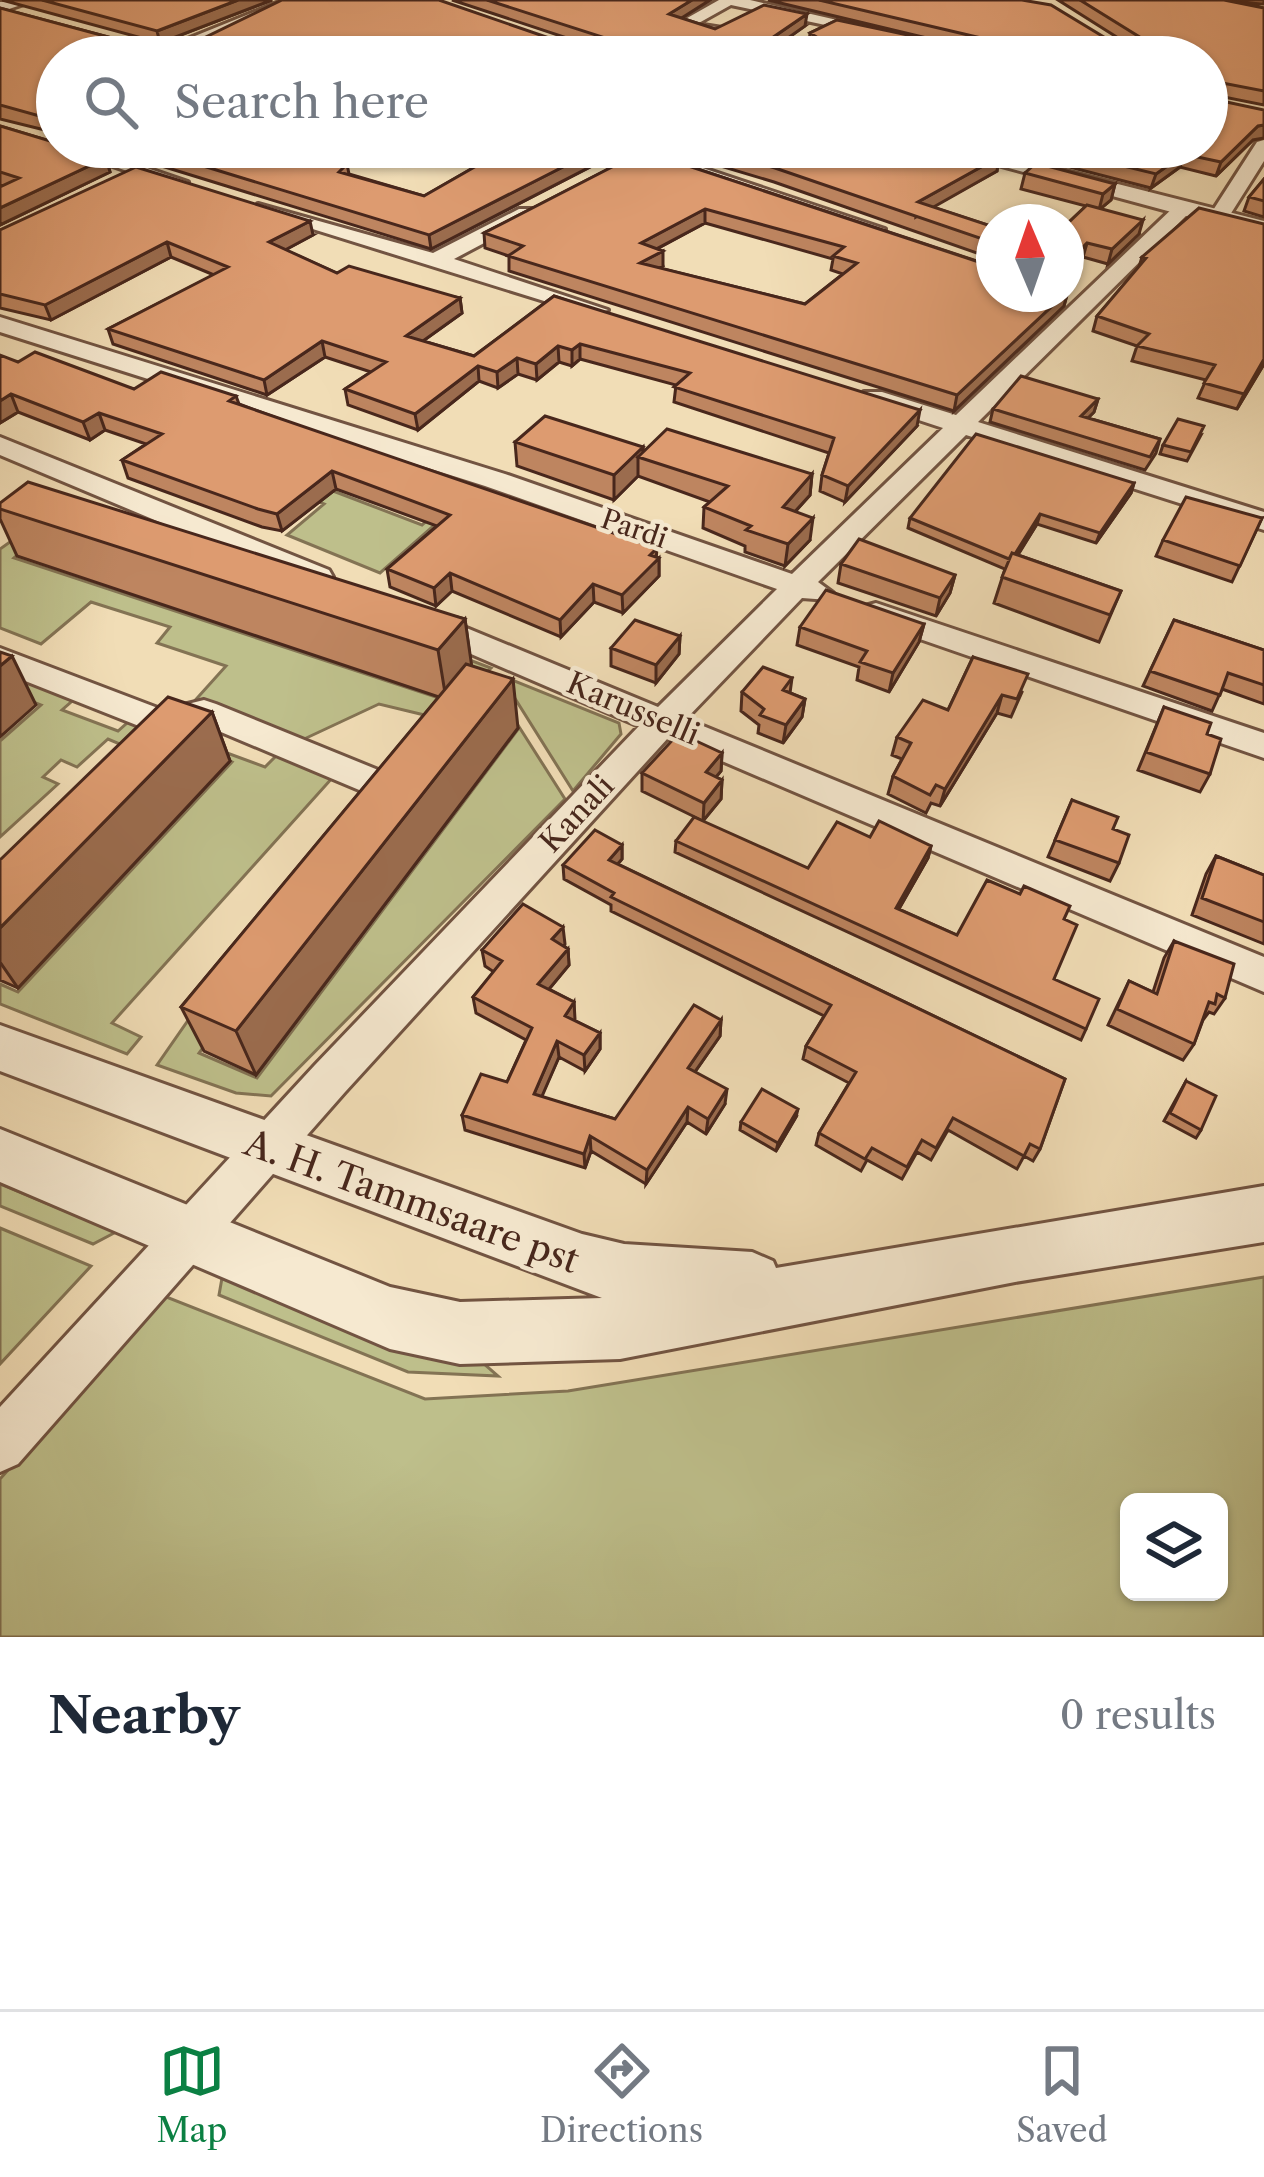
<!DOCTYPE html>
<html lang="en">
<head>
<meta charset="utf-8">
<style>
  body { margin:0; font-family:"Libre Caslon Text",serif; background:#f2f2f3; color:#1f2937 }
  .controls { position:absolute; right:36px; bottom:36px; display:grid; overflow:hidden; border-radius:18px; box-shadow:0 3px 9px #0004 }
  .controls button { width:108px; height:108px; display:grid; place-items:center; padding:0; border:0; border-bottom:3px solid #e0e1e3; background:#fff; color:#1f2937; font:60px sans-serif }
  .compass { position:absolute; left:976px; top:204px; width:108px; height:108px; border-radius:50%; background:#fff; box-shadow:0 3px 9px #0004; rotate:358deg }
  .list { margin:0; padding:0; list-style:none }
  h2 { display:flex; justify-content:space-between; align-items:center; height:156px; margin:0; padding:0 48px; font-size:51px }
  h2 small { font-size:39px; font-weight:400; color:#747a83 }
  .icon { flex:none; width:66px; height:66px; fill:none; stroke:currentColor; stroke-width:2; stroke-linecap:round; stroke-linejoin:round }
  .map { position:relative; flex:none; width:1264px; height:1637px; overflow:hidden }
  .search { position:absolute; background:#fff; box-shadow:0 3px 9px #0004; left:36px; right:36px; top:36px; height:132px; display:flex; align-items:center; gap:30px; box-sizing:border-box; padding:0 42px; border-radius:66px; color:#747a83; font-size:45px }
  .sheet { height:372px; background:#fff }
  nav { display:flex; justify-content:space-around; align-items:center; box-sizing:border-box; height:168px; border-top:3px solid #e0e1e3; background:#fff; font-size:33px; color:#747a83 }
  nav a { display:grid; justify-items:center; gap:6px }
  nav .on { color:#0b8043 }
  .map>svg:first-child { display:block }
  .green { fill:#bebf8b; stroke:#837354; stroke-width:3; fill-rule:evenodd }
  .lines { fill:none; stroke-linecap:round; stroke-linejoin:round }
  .minor-casing { stroke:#725442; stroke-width:6 }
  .tertiary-casing { stroke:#725442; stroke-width:6 }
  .minor { fill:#f6e9d0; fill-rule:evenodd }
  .tertiary { fill:#f6e9d0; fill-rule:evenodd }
  .wall { fill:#be8560; stroke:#48271c; stroke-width:3; fill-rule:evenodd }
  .shaded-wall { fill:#9b6c4e; stroke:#48271c; stroke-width:3 }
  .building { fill:#dd9b70; stroke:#48271c; stroke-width:3; fill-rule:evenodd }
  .labels { text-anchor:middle; stroke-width:9; stroke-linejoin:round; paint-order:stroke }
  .far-street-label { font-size:27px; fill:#48271c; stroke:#f6e9d0 }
  .street-label { font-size:30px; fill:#48271c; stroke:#f6e9d0 }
  .near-street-label { font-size:36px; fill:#48271c; stroke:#f6e9d0 }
</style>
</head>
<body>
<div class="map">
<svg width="1264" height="1637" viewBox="0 0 1264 1637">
  <rect width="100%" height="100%" fill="#f1ddb6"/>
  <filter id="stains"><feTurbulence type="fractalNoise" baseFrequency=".00167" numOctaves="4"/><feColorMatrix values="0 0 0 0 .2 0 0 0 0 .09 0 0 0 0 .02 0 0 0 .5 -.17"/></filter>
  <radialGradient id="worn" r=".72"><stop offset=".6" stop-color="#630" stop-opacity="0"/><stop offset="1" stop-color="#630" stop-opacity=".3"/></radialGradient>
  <path class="green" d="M257,462L422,525L456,494L472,492L380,573L287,535L324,504L228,464Z
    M34,525L46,530L14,558L448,701L454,654L491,668L437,718L379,704L302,740L190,706L226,666L157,643L170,627L91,602L41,644L0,628V549Z
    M0,668L79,695L62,710L118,731L135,716L149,720L129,748L108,739L77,767L61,760L43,777L58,784L0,837V741L41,705L0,689Z
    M507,678L619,723L621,734L573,791L504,681Z
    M495,689L565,799L271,1096L236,1093L157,1065L198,1006L224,1019L199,1053L257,1078L519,728L473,712Z
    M170,732L265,767L282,750L334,776L112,1023L141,1037L127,1054L0,1004V984L18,992L232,762Z
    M0,1184L116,1232L93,1244L0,1206Z
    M0,1228L91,1266L0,1364Z
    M1264,1277V1637H0V1479L164,1296L425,1399L568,1391ZM1129,1502H1219V1592H1129Z
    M222,1278L330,1322L482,1362L498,1376L408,1372L219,1295Z"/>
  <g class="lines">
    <g class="minor-casing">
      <path id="minor" d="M29,0L27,3L0,12V2Z
        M284,0H305L167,56L153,53Z
        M719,0H750L885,31L877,36L731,5L697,24L722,28V34L673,26Z
        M1264,140V161L1228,218L1211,222L1208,218L1257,142Z
        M57,147H85L188,182L171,186Z
        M612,147H640L885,229L868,233Z
        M258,204L433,253L519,209H533V217L454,259L608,310L589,315L258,212Z
        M1176,205L1193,209L978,422L1264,512V530L966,435L818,582L833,593L829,600L802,598L686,719L1264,957V992L668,738L345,1092L18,1464L0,1472V1407L315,1065L639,726L413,629L409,622L413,615H435L658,707L777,589L485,486L0,332V317L505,474L792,574L943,428L864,402V392H882L956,415Z
        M0,437L329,570L333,577L329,584H307L0,455Z
        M876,603L1264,733V758L865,620L861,613L865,606Z
        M0,648L163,710L204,700L216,704L388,774L394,783L388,792H364L202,724L161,734L149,730L0,671Z"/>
    </g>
    <g class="tertiary-casing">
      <path id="tertiary" d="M931,147H971L1264,221V237Z
        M0,1025L582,1234L624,1244L752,1252L773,1261L776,1268L1264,1186V1242L1015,1282L620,1359L460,1364L390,1349L0,1182V1129L390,1287L460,1302L602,1298L0,1071Z"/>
    </g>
    <use href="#minor" class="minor"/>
    <use href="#tertiary" class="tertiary"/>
  </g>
  <path class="wall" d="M2,0H272L160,43Z
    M452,0H710L681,18L715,29L805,26L785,40L809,44L810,33L837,20L956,45L768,0H1022L1122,48H1134L1058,0H1264V4L1231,2L1264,8V105L1209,94L1208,98L1253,140L1216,176L1180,167L1151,188L1050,162L1053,149L1207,57H908L878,50L57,57V133L0,119V8L153,49H600Z
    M0,126L106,158L110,172L0,225V187L3,186L0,185Z
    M100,147H258L293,157L347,164L349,174L424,196L487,160L438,147H615V154L431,249Z
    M657,147H964L999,157L997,171L932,207L994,227V259L774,182Z
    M643,151L1068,291L1064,306L954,411L509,271V256L485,248L484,233ZM705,223L833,259L831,270L843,274L805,304L659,268L663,266L657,249Z
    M1025,173L1115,184L1111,200L1100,209L1139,234L1108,264L1083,257L1066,274V225L1086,206L1021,189Z
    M1264,179V217L1244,211L1249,197Z
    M1264,224V364L1237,409L1198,398L1206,380L1132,361L1137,346L1093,331L1097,316L1139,267L1142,257Z
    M0,230L313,235L285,250L337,273L460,298L462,313L423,341L474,356L554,296L917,426L845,502L820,491L822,475L829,453L674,402L676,385L580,359L572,366L559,362L537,380L518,374L498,388L479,381L418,430L348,405L345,389L371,372L325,357L267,395L113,344L108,329L214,275L171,257L51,320L0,308Z
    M18,362L134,389L236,396L239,404L659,558V576L623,613L594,602L561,637L452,591L436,606L390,587L387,569L437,526L336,489L282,531L262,527L128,478L122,460L146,444L105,430L90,440L18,412L0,423Z
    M1098,399L1094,412L1088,418L1160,439L1156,453L1145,470L990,422L993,409Z
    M1201,435L1187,461L1160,454L1163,445Z
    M515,442L643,447V452L812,474L810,495L795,512L810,540L785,566L745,552V546L703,528L704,507L710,502L638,476L614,500L517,466Z
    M1134,483L1131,493L1096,543L1037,524L1018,555L1121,591L1099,642L994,603L1005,569L908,528L910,518Z
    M0,503L465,619L471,665L518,728L256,1075L204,1051L181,1007L439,697L17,556L0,519Z
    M1262,518L1232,582L1156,556L1163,540Z
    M841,564L955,575L950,593L936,616L838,583Z
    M1174,620L1264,650V704L1222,689L1212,711L1143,686Z
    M924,624L919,642L889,692L857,680L859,667L797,645L800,627Z
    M680,636L679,654L656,683L611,666V648Z
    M973,657L1022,692L1011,717L997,713L940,806L931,803L926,813L888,794L893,776L902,759L892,755L897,737L948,710Z
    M792,678L790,693L805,699L802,717L783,743L758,733L759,725L741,711L742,692Z
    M1164,707L1207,734L1210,774L1200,792L1138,770Z
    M212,712L230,761L18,988L0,980V860Z
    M722,753L721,771L716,777L722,780L721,799L703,821L642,791V773Z
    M1072,800L1113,829L1119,863L1110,881L1048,857Z
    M870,837L931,846L928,858L899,909L957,935L1064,919L1054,979L1086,1029L1081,1040L675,852L676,841L808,868Z
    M622,845V859L618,864L1065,1079L1040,1149L1033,1161L1024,1156L1017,1169L948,1130L931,1160L917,1152L902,1179L867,1160L861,1171L816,1145L819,1133L849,1083L803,1059L806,1046L824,1016L611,911V905L564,879L563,865Z
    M1216,856L1264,875V944L1192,915L1206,874Z
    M1174,941L1225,998L1214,1014L1209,1012L1203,1020L1194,1044L1183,1060L1108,1025L1129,981L1153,992L1164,958Z
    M565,944L563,945L568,949L569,965L549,989L574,1002V1020L600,1033V1049L585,1071L559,1057L541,1097L615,1119L721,1020L720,1036L695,1072L725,1104L706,1134L687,1122L646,1184L591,1151L585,1168L465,1130L462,1115L507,1082L526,1040L476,1013L473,997L494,972L485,966L482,950Z
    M1186,1081L1201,1130L1196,1138L1164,1121Z
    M796,1117L776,1151L740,1130L741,1122Z"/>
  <path class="shaded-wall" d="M238,0H272L160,43L157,31Z
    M692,0H710L669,26V14Z
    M807,14L805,26L771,50L772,38Z
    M1264,125V138L1253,140L1216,176L1221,162L1258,126Z
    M602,147H615V154L431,249L429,235Z
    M1184,154L1180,167L1151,188L1156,174Z
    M999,157L997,171L916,217L918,202Z
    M106,158L110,172L0,225V208Z
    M1115,184L1111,200L1099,210L1103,194Z
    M705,209V223L641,257V243Z
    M1143,220L1139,234L1108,264L1112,249Z
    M310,221L313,235L272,257L269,242Z
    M167,242L171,257L51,320L45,305Z
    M1087,243L1083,257L1066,274V264Z
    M663,251V266L640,278V263Z
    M1068,291L1064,306L954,411L957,395Z
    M460,298L462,313L409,351L406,336Z
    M322,341L325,357L267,395L264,380Z
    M580,344V359L572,366V350Z
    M558,346L559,362L537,380L536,364Z
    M517,358L518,374L498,388L497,372Z
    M1264,359V364L1237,409L1244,394Z
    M478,366L479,381L418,430L415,414Z
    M11,394L18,412L0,423V401Z
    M1098,399L1094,412L1077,429L1081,416Z
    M920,410L917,426L845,502L848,486Z
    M99,413L105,430L90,440L83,422Z
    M643,447V458L638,457V476L614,500V475Z
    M332,471L336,489L282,531L277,514Z
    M812,474L810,495L780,528L783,507Z
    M1134,483L1131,493L1096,543L1100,533Z
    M1040,514L1037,524L1008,570L1011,560Z
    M813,518L810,540L785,566L788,544Z
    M657,548L656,561L659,558V576L623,613L622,595L650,555Z
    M450,573L452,591L436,606L434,588Z
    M955,575L950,593L936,616L940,598Z
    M593,584L594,602L561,637L560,620Z
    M465,619L472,668L446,699L438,650Z
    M924,624L919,642L889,692L893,673Z
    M680,636L679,654L656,683V665Z
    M12,656L36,705L0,737V666Z
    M513,679L518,728L256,1075L236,1031Z
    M1002,695L997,713L940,806L945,789Z
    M805,699L802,717L783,743L786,725Z
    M212,712L230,761L18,988L0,962V928Z
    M722,753L721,771L705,790L706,772Z
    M722,780L721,799L703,821L704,803Z
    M622,845V859L609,874V860Z
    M931,846L928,858L893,919L896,908Z
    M563,927L565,944L554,956L552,939Z
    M568,949L569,965L540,1000L538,984Z
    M574,1002L575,1019L566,1032L565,1016Z
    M721,1020L720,1036L687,1083L688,1068Z
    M600,1033V1049L585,1071L584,1055Z
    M557,1041L559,1057L536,1110L534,1094Z
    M727,1089L725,1104L706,1134L708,1119Z
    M688,1107L687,1122L646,1184L647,1170Z
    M798,1109L796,1117L776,1151L778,1143Z
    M590,1136L591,1151L585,1168L584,1154Z"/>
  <path class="building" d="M42,0H238L157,31Z
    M282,0H439L581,49H614L618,42L487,0H692L669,14L715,29L764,5L807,14L772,38L820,46V39L810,33L837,20L974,49L1011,45L819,0H1022L1051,5L1122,48L1147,47L1146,41L1080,0H1224L1264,8V91L1212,81L1208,98L1264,110V125L1258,126L1221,162L1184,154L1156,174L1053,149L1055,147H1207V57H964L879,38L874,57H57V129L54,120L0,105V8L153,49H181Z
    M0,126L57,143V147H69L106,158L0,208V187L19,178L0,172Z
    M141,147H258L293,157L303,152L347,164L339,172L424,196L504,150L491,147H602L429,235Z
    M704,147H964L999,157L918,202L994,227V243L775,168Z
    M643,151L994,267V294H1065L957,395L508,256L523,246L484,233ZM705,209L844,247L833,256L857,263L805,304L640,263L663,251L641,243Z
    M1036,163L1115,184L1103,194L1025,173Z
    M136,167L310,221L269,242L337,273L349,266L460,298L406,336L474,356L554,296L920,410L848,486L822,475L834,438L674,387L690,373L580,344L572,350L558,346L536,364L517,358L497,372L478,366L415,414L345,389L386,362L322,341L264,380L108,329L228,267L167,242L45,305L0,294V230Z
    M1264,179V201L1249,197Z
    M1087,205L1143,220L1112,249L1087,243L1066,264V225Z
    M1199,208L1264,224V359L1244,394L1204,383L1215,365L1137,346L1149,334L1097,316L1146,258L1142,257Z
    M35,352L134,389L161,372L236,396L229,401L657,548L650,555L659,558L622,595L593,584L560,620L450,573L434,588L387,569L450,515L332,471L277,514L258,509L122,460L162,434L99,413L83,422L11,394L0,401V355L18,362Z
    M1021,376L1098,399L1081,416L1160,439L1150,457L993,409Z
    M545,416L643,447L614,475L515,442Z
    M1178,419L1204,426L1191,452L1163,445Z
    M667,429L812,474L783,507L813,518L788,544L746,530L751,526L704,507L728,486L638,457Z
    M976,434L1134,483L1100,533L1040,514L1015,554L1012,553L1009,559L910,518Z
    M28,482L465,619L438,650L0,509V503Z
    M1186,497L1262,518L1240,566L1163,540Z
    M859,539L955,575L940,598L841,564Z
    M1012,553L1121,591L1110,615L1002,577Z
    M826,590L924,624L893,673L860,662L867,651L800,627Z
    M635,620L680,636L656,665L611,648Z
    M1174,620L1264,650V685L1228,673L1220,695L1150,671Z
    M0,652L12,656L0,666Z
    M973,657L1028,674L1017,699L1002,695L945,789L936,785L930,795L893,776L911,743L897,737L923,700L948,710Z
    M466,664L513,679L236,1031L181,1007Z
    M763,667L792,678L783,690L805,699L786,725L760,715L764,709L742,692Z
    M168,697L212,712L0,928V860Z
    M1164,707L1211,723L1207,734L1221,739L1210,774L1146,752Z
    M679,733L722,753L706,772L722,780L704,803L642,773Z
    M1072,800L1118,817L1113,829L1129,835L1119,863L1055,840Z
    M694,817L808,868L837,822L870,837L879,821L931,846L896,908L957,935L987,880L1020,894L1024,886L1070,906L1064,919L1077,925L1054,979L1099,999L1086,1029L676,841Z
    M595,830L622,845L609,860L1065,1079L1040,1149L1030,1144L1024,1156L953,1118L936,1148L922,1140L907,1167L872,1148L865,1159L819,1133L856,1072L806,1046L831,1005L611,897L614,893L563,865Z
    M1216,856L1264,875V922L1202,898Z
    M523,904L563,927L552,939L568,949L538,984L574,1002L565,1016L600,1033L584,1055L557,1041L534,1094L615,1119L694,1005L721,1020L688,1068L727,1089L708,1119L688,1107L647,1170L590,1136L584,1154L462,1115L481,1074L507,1082L532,1028L473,997L502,961L482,950Z
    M1174,941L1234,964L1225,998L1217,994L1215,1004L1209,1002L1194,1044L1117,1009L1129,981L1157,994Z
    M1186,1081L1216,1096L1201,1130L1170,1113Z
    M762,1089L798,1109L778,1143L741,1122Z"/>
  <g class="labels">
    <g class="far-street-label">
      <text transform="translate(634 529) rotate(19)" y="9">Pardi</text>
    </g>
    <g class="street-label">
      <text transform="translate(633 709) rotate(23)" y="10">Karusselli</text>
      <text transform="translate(577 814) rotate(-47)" y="10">Kanali</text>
    </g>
    <g class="near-street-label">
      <text transform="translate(412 1201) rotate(20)" y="13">A. H. Tammsaare pst</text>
    </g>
  </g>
  <rect width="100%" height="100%" filter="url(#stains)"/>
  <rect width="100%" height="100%" fill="url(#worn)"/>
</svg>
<div class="controls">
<button><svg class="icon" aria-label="layers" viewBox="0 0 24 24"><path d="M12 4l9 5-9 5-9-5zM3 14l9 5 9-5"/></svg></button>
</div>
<svg class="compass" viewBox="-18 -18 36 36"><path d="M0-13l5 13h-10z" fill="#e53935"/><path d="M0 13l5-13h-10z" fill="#747a83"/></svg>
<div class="search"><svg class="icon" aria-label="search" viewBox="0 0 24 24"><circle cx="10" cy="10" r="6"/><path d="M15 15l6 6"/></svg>Search here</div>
</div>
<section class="sheet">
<h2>Nearby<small>0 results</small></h2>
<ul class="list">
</ul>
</section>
<nav>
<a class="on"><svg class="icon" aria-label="map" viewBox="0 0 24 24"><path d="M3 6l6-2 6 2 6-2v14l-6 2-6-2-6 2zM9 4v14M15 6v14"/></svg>Map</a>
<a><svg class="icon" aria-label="directions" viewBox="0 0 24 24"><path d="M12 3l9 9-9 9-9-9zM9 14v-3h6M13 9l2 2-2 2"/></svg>Directions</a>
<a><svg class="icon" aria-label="saved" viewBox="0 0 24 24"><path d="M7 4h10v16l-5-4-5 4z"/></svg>Saved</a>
</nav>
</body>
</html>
